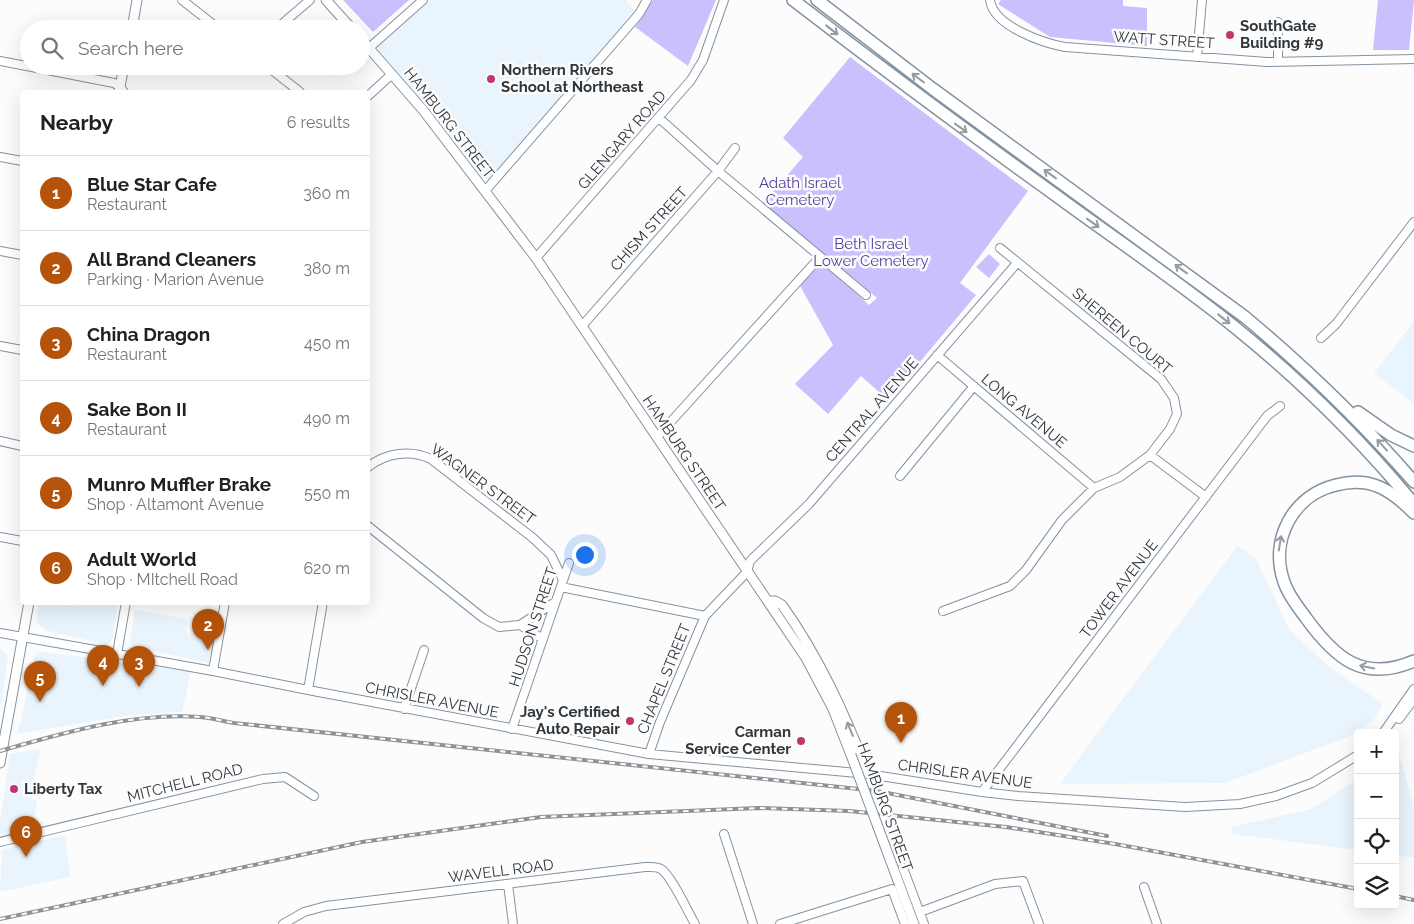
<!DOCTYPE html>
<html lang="en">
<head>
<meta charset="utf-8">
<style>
  body { margin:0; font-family:Raleway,sans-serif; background:#f6f6f6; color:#202124 }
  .controls { position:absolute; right:15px; bottom:15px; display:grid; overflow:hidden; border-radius:5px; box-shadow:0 5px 20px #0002 }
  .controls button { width:45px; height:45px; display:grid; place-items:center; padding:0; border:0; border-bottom:1px solid #e0e0e0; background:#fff; color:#202124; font:25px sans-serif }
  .you { position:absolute; left:584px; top:554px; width:18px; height:18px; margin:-12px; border:4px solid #fff; border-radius:50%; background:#1a73e8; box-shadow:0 0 0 8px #1a73e833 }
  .badge { display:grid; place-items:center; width:32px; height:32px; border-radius:50%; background:#b45309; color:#fff; font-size:16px; font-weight:700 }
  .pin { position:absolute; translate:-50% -41px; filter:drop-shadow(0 1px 2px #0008) }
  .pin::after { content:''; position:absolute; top:26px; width:18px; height:15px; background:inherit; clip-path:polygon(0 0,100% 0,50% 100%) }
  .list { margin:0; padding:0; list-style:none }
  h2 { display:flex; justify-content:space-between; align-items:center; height:65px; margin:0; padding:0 20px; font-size:21px }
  h2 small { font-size:16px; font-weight:400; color:#757577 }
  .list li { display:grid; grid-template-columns:32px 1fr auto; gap:15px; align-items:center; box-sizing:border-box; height:75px; padding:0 20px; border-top:1px solid #e0e0e0 }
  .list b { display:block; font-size:19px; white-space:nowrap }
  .list p { margin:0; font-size:16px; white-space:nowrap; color:#757577 }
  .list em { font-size:16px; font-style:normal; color:#757577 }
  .icon { flex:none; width:28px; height:28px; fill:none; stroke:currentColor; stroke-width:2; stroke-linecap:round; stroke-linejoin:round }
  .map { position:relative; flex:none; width:1414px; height:924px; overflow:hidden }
  .search { position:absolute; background:#fff; box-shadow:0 5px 20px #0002; left:20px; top:20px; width:350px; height:55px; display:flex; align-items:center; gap:12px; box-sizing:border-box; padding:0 18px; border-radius:28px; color:#757577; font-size:19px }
  .panel { position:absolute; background:#fff; box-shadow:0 5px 20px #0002; left:20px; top:90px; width:350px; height:515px; border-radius:5px }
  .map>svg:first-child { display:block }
  .built { fill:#eaf4fd }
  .green { fill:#c9c0fd }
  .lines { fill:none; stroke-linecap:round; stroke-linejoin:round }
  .minor-casing { stroke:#8393a2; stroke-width:10 }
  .major-casing { stroke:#8393a2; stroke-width:11 }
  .highway-casing { stroke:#8393a2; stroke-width:14 }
  .minor { stroke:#fff; stroke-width:8 }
  .major { stroke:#fff; stroke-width:9 }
  .highway { stroke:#fff; stroke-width:11 }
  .rail-casing { stroke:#8e9195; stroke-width:4 }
  .rail { stroke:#fcfcfc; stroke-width:2; stroke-dasharray:5.5; stroke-linecap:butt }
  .major-bridge-casing { stroke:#8393a2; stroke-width:11; stroke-linecap:butt }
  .major-bridge { stroke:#fff; stroke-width:9 }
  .oneway { stroke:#979a9e }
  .poi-dot { fill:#bf3671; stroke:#fcfcfc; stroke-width:2 }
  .labels { text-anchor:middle; stroke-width:5; stroke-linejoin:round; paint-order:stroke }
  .poi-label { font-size:15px; font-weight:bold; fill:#2f363c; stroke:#fcfcfc; text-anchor:start }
  .street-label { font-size:15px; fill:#2f363c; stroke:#fcfcfc }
  .park-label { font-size:15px; fill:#573c9f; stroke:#fcfcfc }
</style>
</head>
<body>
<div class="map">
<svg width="1414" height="924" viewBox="0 0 1414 924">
  <rect width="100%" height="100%" fill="#fcfcfc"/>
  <path class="built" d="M430,0H626L635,12L488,182L431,110L377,48Z
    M1414,321V404L1374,373Z
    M1237,546L1256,558L1289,629L1328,666L1383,704L1374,720L1353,735L1225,783L1060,784Z
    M79,602L96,603L118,606L112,640L110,643L105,644L46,631L38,624L36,621L39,603H52L77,607Z
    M135,610L187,619L188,622L187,633L194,635L193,638L214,642L210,663L131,646L130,642Z
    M0,648L8,656L0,712Z
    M42,652L191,671L182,712L130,715L16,734L21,721L34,658L37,653Z
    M41,749L29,799L37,800L33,829L9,835H2L0,833V821L10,754Z
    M1399,753L1414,806V858L1395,855V755Z
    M1358,779V850L1232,834V827L1311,809Z
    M65,835L70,877L0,892L2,850Z"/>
  <path class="green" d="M343,0H409L373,32Z
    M653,0H716L688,66L635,27Z
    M1001,0H1123V6L1147,8V46L1050,37L998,4Z
    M1378,0H1414L1409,50H1373Z
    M850,57L1028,191L960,283L976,295L888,400L861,376L828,414L795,384L833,345L799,284L821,261L869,305L877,298L763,203L803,157L783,138Z
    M989,254L1000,264L989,278L976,267Z"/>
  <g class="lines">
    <g class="minor-casing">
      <path id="minor" d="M182,0L219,29
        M990,0C993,26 1043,43 1065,47L1267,62L1414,59
        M1278,22V62
        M276,29L310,0
        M369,48L423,0
        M1197,57L1202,0
        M0,61L114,83L120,87L124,92
        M267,66L300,92
        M368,96L392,74
        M659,118L718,171L866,295
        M0,157L22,161
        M485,191L639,14L647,0
        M0,251L22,255
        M536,258L691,80L703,60L724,0
        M582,326L718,171L735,148
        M1321,338L1336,324L1414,222
        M0,346L22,350
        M937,355L1094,488
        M657,437L820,257
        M0,441L22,446
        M1150,455L1206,497
        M368,467C386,453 410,449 431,459L533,538L551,555L563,580
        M900,476L974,386
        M368,526L483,618L499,627L520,625L555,602
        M0,537L22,541
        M561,587L705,616
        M943,611L1010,586L1026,570L1062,520L1094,488L1120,477L1150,455L1170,429L1177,414L1174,398L1161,379L1000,248
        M520,625L543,639
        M0,633L213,671L308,690L649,754L868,774L982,792L1018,796L1185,807L1240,804L1276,796L1312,783L1358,755
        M117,654L126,602
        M213,671L225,602
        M308,690L323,602
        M404,709L424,650
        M1399,719L1414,699
        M512,729L569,563
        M1383,733L1414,689
        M649,754L660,722L705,616L747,572L750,561L809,504L1017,263
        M982,792L1267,416L1280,406
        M724,834L753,924
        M0,842L263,779L285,777L314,796
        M903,868L924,924
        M508,884L513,924
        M1144,887L1157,924
        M920,912L995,884L1023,881L1039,924
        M283,924L304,912L326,906L645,867C650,867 656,866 661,869C671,875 688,912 695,924
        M780,924L892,889L905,924"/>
    </g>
    <g class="major-casing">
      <path id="major" d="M326,0L352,29
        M132,29L137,0
        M361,39L423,110L536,258L806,658L833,709L851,755
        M119,92L124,66
        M769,601H775L782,605C819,657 845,714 868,774
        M0,763L29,602
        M878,827L914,924"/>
    </g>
    <g class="highway-casing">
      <path id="highway" d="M793,0C880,67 969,133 1058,197C1118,241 1179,282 1237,329C1301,381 1361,440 1414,504
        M817,0L933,89L1245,317C1306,368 1362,422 1414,482
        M1358,412L1391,435L1414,446
        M1414,513C1391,490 1371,476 1336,485C1293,495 1269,540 1284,582C1288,595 1298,607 1306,618C1335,658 1363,683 1414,661"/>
    </g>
    <use href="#minor" class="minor"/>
    <use href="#major" class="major"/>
    <use href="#highway" class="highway"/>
    <g class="rail-casing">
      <path id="rail" d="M0,751C63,733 134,712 200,717C212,718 223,721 234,723L877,791L1107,836
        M1395,896L1414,900
        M0,919L362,842L541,817L759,808L849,811L1006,827L1115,844L1358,889"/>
    </g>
    <use href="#rail" class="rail"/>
    <g class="major-bridge-casing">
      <path id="major-bridge" d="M851,755L878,827"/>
    </g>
    <use href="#major-bridge" class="major-bridge"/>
  </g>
  <defs><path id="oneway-shaft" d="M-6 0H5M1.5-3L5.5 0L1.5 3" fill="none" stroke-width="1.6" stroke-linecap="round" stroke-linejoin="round" transform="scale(1.25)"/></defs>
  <g class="oneway">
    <use href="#oneway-shaft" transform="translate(832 30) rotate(38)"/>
    <use href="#oneway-shaft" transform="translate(918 78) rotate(-143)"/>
    <use href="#oneway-shaft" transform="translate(961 128) rotate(36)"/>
    <use href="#oneway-shaft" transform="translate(1050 174) rotate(-144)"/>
    <use href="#oneway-shaft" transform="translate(1093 223) rotate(36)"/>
    <use href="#oneway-shaft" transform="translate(1181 269) rotate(-144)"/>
    <use href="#oneway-shaft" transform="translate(1224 319) rotate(38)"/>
    <use href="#oneway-shaft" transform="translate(1382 445) rotate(-132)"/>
    <use href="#oneway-shaft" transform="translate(1280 543) rotate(-81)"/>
    <use href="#oneway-shaft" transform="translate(1367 667) rotate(-169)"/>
    <use href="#oneway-shaft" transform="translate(850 729) rotate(-112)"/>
  </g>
  <g class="poi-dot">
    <circle cx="1230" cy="35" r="5"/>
    <circle cx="491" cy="79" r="5"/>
    <circle cx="630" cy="721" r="5"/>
    <circle cx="801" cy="741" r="5"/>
    <circle cx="14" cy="789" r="5"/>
  </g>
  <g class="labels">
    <g class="poi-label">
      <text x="1240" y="31">SouthGate<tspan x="1240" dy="17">Building #9</tspan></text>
      <text x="501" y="75">Northern Rivers<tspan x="501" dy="17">School at Northeast</tspan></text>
      <text x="620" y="717" text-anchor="end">Jay's Certified<tspan x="620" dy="17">Auto Repair</tspan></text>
      <text x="791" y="737" text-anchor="end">Carman<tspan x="791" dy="17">Service Center</tspan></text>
      <text x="24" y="794">Liberty Tax</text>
    </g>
    <g class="street-label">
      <text transform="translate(1164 40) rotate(4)" y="5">WATT STREET</text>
      <text transform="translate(449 123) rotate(52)" y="5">HAMBURG STREET</text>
      <text transform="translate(622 140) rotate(-49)" y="5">GLENGARY ROAD</text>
      <text transform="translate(649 229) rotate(-48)" y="5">CHISM STREET</text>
      <text transform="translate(1122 331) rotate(40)" y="5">SHEREEN COURT</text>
      <text transform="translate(872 410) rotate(-49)" y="5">CENTRAL AVENUE</text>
      <text transform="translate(1024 411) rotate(40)" y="5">LONG AVENUE</text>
      <text transform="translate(684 453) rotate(56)" y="5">HAMBURG STREET</text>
      <text transform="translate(483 484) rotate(36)" y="5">WAGNER STREET</text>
      <text transform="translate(1119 589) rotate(-53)" y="5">TOWER AVENUE</text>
      <text transform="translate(533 627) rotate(-72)" y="5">HUDSON STREET</text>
      <text transform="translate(664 679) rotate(-68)" y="5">CHAPEL STREET</text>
      <text transform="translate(432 700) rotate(11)" y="5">CHRISLER AVENUE</text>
      <text transform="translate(965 774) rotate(8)" y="5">CHRISLER AVENUE</text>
      <text transform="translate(185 783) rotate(-14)" y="5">MITCHELL ROAD</text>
      <text transform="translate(885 807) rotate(70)" y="5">HAMBURG STREET</text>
      <text transform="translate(501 871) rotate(-7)" y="5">WAVELL ROAD</text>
    </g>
    <g class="park-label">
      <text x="800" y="188">Adath Israel<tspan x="800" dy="17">Cemetery</tspan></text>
      <text x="871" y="249">Beth Israel<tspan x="871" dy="17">Lower Cemetery</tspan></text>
    </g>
  </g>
</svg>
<div class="controls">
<button>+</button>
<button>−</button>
<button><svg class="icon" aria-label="locate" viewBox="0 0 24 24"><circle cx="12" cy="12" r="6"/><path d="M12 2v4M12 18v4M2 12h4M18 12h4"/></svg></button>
<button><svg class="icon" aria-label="layers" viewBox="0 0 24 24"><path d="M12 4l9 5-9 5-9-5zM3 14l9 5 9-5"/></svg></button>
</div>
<div class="you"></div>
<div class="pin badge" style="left:901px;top:743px">1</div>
<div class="pin badge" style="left:208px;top:650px">2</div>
<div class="pin badge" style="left:139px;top:687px">3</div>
<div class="pin badge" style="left:103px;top:686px">4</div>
<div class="pin badge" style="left:40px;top:702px">5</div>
<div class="pin badge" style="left:26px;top:857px">6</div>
<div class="search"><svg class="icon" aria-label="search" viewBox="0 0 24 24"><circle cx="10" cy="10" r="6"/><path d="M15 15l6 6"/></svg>Search here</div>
<section class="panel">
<h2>Nearby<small>6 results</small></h2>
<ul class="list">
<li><span class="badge">1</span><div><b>Blue Star Cafe</b><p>Restaurant</p></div><em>360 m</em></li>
<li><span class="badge">2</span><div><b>All Brand Cleaners</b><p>Parking · Marion Avenue</p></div><em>380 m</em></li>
<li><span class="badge">3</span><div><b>China Dragon</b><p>Restaurant</p></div><em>450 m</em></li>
<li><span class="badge">4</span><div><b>Sake Bon II</b><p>Restaurant</p></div><em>490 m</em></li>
<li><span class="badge">5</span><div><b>Munro Muffler Brake</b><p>Shop · Altamont Avenue</p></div><em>550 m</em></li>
<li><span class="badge">6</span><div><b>Adult World</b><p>Shop · MItchell Road</p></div><em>620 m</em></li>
</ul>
</section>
</div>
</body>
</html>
